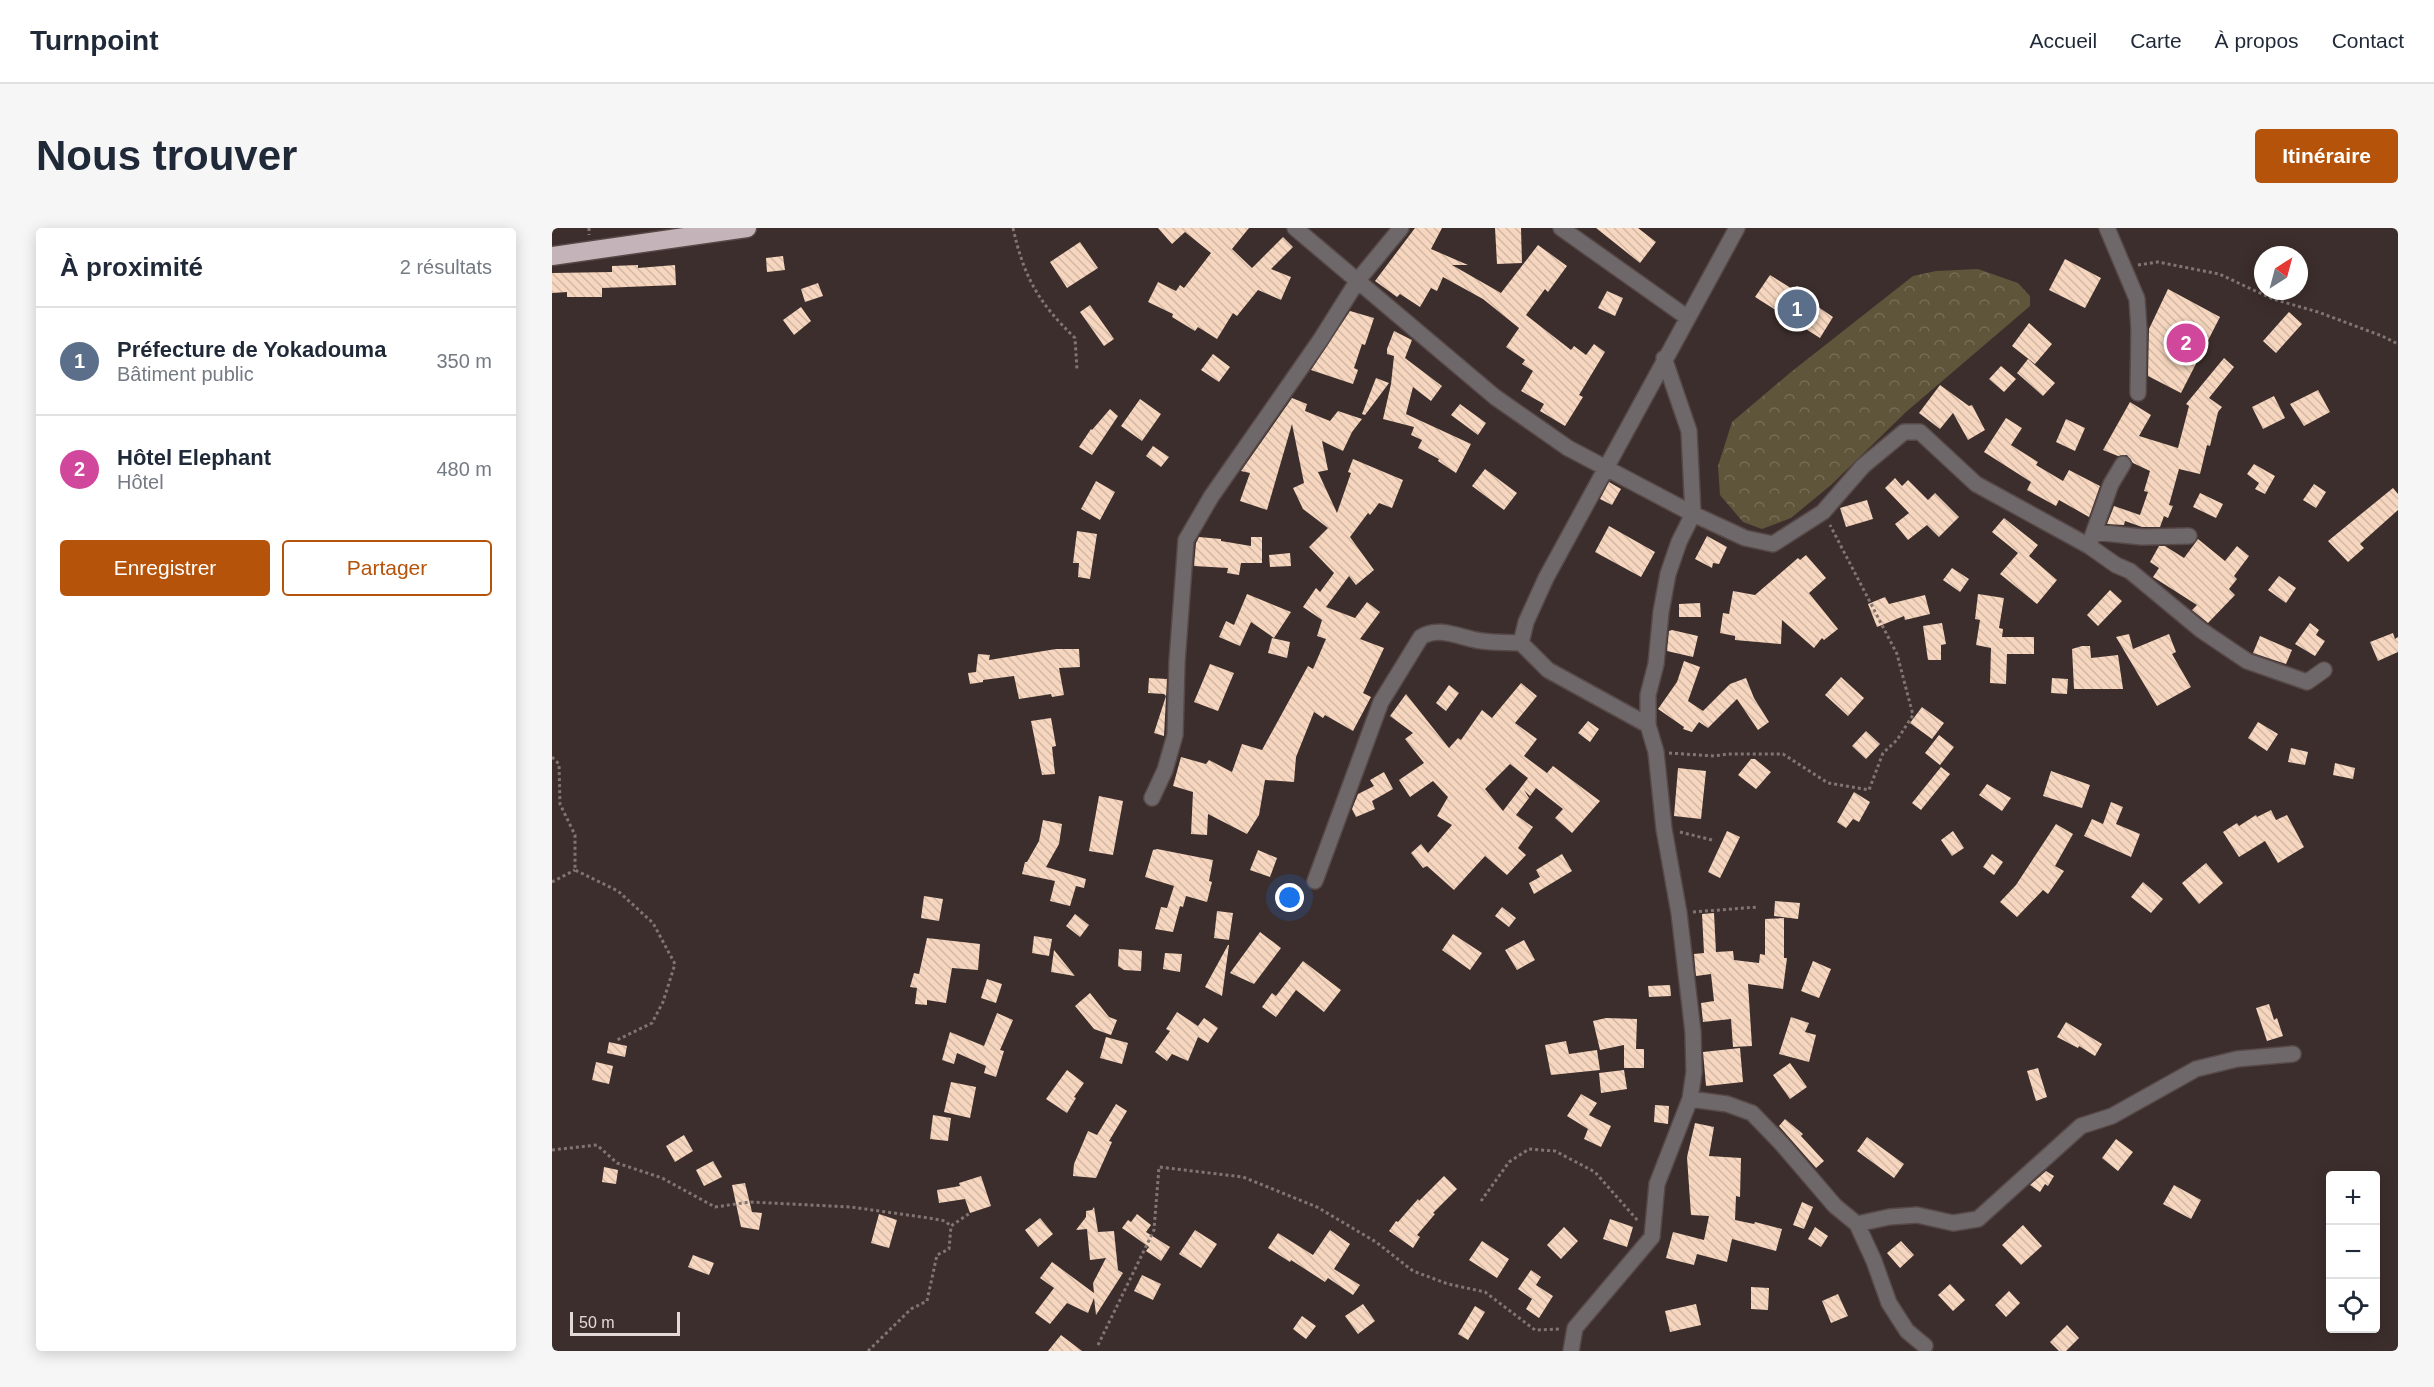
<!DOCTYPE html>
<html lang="fr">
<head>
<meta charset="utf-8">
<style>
  body { margin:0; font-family:Arial,sans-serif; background:#f6f6f7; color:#1f2937 }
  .controls { position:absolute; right:18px; bottom:18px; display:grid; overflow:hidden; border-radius:6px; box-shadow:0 3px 15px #0003 }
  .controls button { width:54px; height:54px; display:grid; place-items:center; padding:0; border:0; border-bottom:2px solid #e0e1e3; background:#fff; color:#1f2937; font:30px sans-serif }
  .compass { position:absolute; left:1702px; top:18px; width:54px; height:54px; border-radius:50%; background:#fff; box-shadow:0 3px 15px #0003; rotate:36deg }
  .scale { position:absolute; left:18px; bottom:15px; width:110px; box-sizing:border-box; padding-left:6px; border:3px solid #e3d9d8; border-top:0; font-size:16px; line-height:21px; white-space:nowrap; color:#e3d9d8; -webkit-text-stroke:4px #3c2e2c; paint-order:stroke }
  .you { position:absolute; left:738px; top:670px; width:21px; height:21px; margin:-15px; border:4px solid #fff; border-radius:50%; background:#1a73e8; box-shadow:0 0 0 9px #1a73e833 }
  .badge { display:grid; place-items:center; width:39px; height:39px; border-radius:50%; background:#b45309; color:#fff; font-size:20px; font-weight:700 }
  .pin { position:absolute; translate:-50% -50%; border:3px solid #fff; box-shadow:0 2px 6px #0006 }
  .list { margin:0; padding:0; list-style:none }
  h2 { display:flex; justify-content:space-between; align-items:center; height:78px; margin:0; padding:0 24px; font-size:26px }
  h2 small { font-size:20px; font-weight:400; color:#747a83 }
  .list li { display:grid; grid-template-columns:39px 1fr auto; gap:18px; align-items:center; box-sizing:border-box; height:108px; padding:0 24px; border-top:2px solid #e0e1e3 }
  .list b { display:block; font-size:22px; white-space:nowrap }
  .list p { margin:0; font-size:20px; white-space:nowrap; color:#747a83 }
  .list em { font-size:20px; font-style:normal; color:#747a83 }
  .actions { display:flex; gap:12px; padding:18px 24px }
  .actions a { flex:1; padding:14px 0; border:2px solid #b45309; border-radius:6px; text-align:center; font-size:21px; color:#b45309 }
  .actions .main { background:#b45309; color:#fff }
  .icon { flex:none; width:33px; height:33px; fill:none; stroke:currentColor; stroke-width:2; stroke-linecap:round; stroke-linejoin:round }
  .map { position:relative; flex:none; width:1846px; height:1123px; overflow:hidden; border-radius:6px }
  header { display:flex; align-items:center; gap:36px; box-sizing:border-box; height:84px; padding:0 30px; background:#fff; border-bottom:2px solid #e0e1e3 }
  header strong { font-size:28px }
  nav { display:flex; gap:33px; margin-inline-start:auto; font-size:21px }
  .intro { display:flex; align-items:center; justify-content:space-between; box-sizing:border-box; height:144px; padding:0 36px }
  h1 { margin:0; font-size:42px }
  .button { padding:15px 27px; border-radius:6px; background:#b45309; color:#fff; font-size:21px; font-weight:700 }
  main { display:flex; gap:36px; padding:0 36px }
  aside { flex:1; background:#fff; border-radius:6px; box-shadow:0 3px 15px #0003 }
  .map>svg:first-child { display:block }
  .forest { fill:url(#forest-crowns) }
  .building { fill:url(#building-back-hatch); fill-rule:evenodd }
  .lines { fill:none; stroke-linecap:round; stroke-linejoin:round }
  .minor-casing { stroke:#574948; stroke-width:18 }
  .highway-casing { stroke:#574948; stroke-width:21 }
  .path { stroke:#817573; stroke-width:3; stroke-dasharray:3 3; stroke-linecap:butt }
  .minor { stroke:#6f686b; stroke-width:15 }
  .highway { stroke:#c4b3b8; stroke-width:18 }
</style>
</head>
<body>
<header>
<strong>Turnpoint</strong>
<nav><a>Accueil</a><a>Carte</a><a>À propos</a><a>Contact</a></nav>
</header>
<div class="intro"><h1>Nous trouver</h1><a class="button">Itinéraire</a></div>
<main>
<aside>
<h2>À proximité<small>2 résultats</small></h2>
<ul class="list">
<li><span class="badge" style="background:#5c6f8a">1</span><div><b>Préfecture de Yokadouma</b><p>Bâtiment public</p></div><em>350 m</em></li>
<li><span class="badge" style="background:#d1479c">2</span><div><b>Hôtel Elephant</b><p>Hôtel</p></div><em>480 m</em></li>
</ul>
<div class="actions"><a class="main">Enregistrer</a><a>Partager</a></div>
</aside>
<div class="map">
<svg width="1846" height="1123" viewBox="0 0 1846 1123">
  <defs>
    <pattern id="forest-crowns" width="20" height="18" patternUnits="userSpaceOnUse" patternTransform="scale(1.5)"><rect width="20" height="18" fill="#5e553a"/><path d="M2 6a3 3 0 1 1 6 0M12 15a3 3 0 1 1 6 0" fill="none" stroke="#756d56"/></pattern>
    <pattern id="building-back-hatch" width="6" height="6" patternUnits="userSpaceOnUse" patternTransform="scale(1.5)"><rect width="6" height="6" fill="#f6d6be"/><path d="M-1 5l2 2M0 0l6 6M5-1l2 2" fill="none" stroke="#d2b8a5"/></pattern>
  </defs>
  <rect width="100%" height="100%" fill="#3c2e2c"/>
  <path class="forest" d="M1426,41L1466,55L1478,68V78L1354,184L1279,257L1239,290L1210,301L1191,294L1168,267L1166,238L1180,194L1239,144L1361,48L1384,43Z"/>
  <path class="building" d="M606,0H697L680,21L700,40L731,9L741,19L719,41L739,49L729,72L706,62L685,88L681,85L665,111L646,99L643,103L620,89L621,86L596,74L606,54L624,63L628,57L632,60L659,25L633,4L620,16Z
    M863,0H890L879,21L916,37H900L949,65L986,17L1015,38L996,64L993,61L974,87L1019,122L1022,118L1034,127L1042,116L1053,124L1027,167L1031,169L1013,198L988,183L992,176L969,163L981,143L970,136L973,132L954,119L967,100L931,71L891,49L885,63L879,60L868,79L848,66L845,69L823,53Z
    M943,0H969L970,35L945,36Z
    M1044,0H1086L1104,14L1088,35Z
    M528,14L546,40L515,60L498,34Z
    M231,28L233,42L215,44L214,30Z
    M1513,31L1549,50L1533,80L1497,62Z
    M86,37V40L123,37L124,57L50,60V69H15V64L0,65V45L60,44V38Z
    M1218,47L1242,62L1245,58L1259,67L1256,72L1281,89L1268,110L1203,69Z
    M266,55L271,68L253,74L249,61Z
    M1616,61L1668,89L1629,165L1596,148L1597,101Z
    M1055,63L1071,70L1063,88L1046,80Z
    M538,77L562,111L552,118L528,84Z
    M249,79L259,93L242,107L231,92Z
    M798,83L822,90L813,117L810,116L802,140L806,142L801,156L759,142Z
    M1737,84L1750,96L1724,125L1711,113Z
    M1477,95L1500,116L1483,136L1460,118Z
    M842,103L860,112L853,130L890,158L879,173L861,159L854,186L919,216L904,245L886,233L887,231L866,220L870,212L859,207L862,199L831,191L839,156L842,128L835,126V121Z
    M661,126L678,139L667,154L649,142Z
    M1672,130L1682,139L1657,170L1670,179L1666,184L1658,218L1655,217L1648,246L1627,241L1617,277L1621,278L1616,290L1612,288L1608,299H1590L1573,293L1572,297L1555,296L1562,278L1588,287L1596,264L1592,263L1598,243L1581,235L1575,227L1566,228L1551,222L1578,174L1599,187L1587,208L1626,220L1637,178L1634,176Z
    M1476,131L1503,155L1491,168L1465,145Z
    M1449,138L1464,151L1452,164L1437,151Z
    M824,150L837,155L813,187L810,186Z
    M1388,157L1417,178L1420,177L1433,202L1416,212L1401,185L1388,201L1367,185Z
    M1766,162L1778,184L1752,198L1738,176Z
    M1722,168L1733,190L1711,201L1700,179Z
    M740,170L755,176L753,183L778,193L786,183L810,191L800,204L791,223L770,213L776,242L766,244L785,285L799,245L796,244L801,231L851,252L840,280L827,275L818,287L816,285L798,309L822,342L804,357L797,348L774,379L803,390L815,374L828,384L808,411L832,420L811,465L819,469L801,503L773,487L771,490L762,484L744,529L742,554L713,552L707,587L695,606L656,586L655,607L639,606L641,564L621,558L629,529L654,536L657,532L680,544L690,516L710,522L756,438L761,441L774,411L765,408L770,392L751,379L764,360L768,364L782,345L757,319L776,300L751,281L741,260L752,255L740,196L715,282L688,273L698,245L689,243Z
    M588,171L609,186L590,213L569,198Z
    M908,176L934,195L926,207L899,187Z
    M558,181L566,188L540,227L527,219L539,201L540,202Z
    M1454,190L1470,200L1459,217L1486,234L1484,237L1511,253L1517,242L1548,258L1537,289L1507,272L1504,278L1475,262L1479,254L1432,224Z
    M1514,191L1533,200L1523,223L1504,214Z
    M601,218L617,229L609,239L594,228Z
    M1702,236L1723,248L1713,266L1703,261L1707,255L1695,246Z
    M933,241L965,265L952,282L920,258Z
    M1343,250L1350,258L1356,252L1376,272L1383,265L1407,289L1387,309L1375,297L1356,312L1343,296L1357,285L1333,260Z
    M544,253L563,264L548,292L529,281Z
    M1057,254L1069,261L1060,277L1048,271Z
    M1762,256L1774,264L1764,280L1751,272Z
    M1841,260L1846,266V282L1808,316L1812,320L1796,334L1776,313Z
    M1648,265L1671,276L1664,290L1641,279Z
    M1315,272L1321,291L1294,299L1288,280Z
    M1452,290L1486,317L1477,328L1505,352L1485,376L1448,346L1466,325L1440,304Z
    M1057,298L1103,324L1089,349L1043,324Z
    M525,303L545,306L538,351L526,349L527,335H521Z
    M1155,308L1175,319L1167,336L1161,335L1160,340L1143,331Z
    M647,309L669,311V313L699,318V309H710V335H689L687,347L675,345L676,340L642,338L644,315Z
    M1646,311L1673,333L1685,318L1697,328L1682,348L1685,351L1677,361L1683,367L1656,395L1640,382L1645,377L1601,349L1607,340L1598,334L1607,318H1613L1632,330Z
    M738,325L739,338L718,339L717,327Z
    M1254,327L1274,350L1257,365L1286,401L1272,412L1270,410L1262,420L1230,392L1229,416L1183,412V408L1168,405L1171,385L1177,386L1181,363L1203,367L1246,330L1248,332Z
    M1400,340L1417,351L1408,364L1391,352Z
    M1727,348L1744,360L1734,375L1716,362Z
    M1558,362L1570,373L1546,398L1535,387Z
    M695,366L739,384L722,410L699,394L688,418L667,409L674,393L682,397Z
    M1426,366L1452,370L1447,400L1451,401L1450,409H1482V426H1455L1454,456L1438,455L1439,420L1424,417L1428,392L1423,391Z
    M1373,367L1378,386L1353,392L1352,388L1325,399L1316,376L1333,369L1337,376Z
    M1148,375L1149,389H1127V376Z
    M1390,395L1394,416L1389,417V432H1376L1371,398Z
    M1758,395L1767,402L1764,407L1773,413L1763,428L1743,416Z
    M1120,402L1146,408L1141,429L1115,423L1117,403Z
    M1841,405L1843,411L1846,409V424L1826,433L1818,414Z
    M1577,406L1581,421L1617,406L1624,424L1620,426L1639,459L1605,478L1564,409Z
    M1708,408L1740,422L1734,436L1701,425Z
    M720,410L738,414L735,430L716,425Z
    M1530,418H1538L1539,430L1566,427L1571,461H1522L1520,421Z
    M504,421H527L528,439L507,440L512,467L500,469L499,466L467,471L462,448L431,452V454L418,456L416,445L424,444L426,426L438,427L437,432Z
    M1132,433L1148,439L1136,473L1151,483L1178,456L1194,450L1202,470L1217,494L1206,502L1185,471L1156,500L1147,494L1140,504L1131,501L1132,499L1106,481L1125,454Z
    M658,436L682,445L666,483L642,474Z
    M1289,449L1312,470L1296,488L1273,467Z
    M597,450L615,451L612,508L602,505L614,468L612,466L596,465Z
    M1500,450L1516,451L1515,466L1499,465Z
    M969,455L985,468L963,495L985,511L972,528L995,545L1001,538L1048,573L1020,605L1003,590L1011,581L984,560L978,568L972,562L977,570L964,587L981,599L966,620L974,627L955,647L933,628L902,662L875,638L871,640L859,625L869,616L876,625L900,597L885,588L896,569L881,553L858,569L847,552L872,535L853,511L861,505L838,488L854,466L897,520L906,510L909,512L930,482L940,490ZM958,536L976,550L951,583L933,561Z
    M897,457L907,465L894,483L884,475Z
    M1370,479L1392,495L1380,511L1358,495Z
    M499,490L504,518L500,519L503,546L490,547L479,493Z
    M1036,493L1047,501L1038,514L1026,505Z
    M1706,494L1726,506L1715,523L1696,510Z
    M1314,503L1328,516L1314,531L1300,518Z
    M1387,507L1402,519L1388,537L1373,525Z
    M1739,520L1756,524L1753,537L1736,534Z
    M1199,531H1203L1219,544L1204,561L1186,547Z
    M1783,535L1803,540L1801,551L1781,547Z
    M1389,539L1398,546L1369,582L1360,575Z
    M1126,540L1154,543L1149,591L1122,588Z
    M1499,543L1538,557L1530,580L1491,568Z
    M832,544L841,561L820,573L823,581L804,589L800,581L806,566L822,558L818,552Z
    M1435,556L1459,570L1450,583L1427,567Z
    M1302,564L1318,574L1307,594L1301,591L1294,600L1285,594Z
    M547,568L571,573L561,627L537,623Z
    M1559,574L1571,579L1564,596L1588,606L1579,629L1532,608L1540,591L1551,596Z
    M1719,582L1724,592L1735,587L1752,619L1726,635L1713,613L1687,629L1671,604L1685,595L1687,598L1704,587L1705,589Z
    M491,592L510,596L507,616L494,639L534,651L532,660L524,658L518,678L498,673L503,653L470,646L473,634H475L487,613Z
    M1504,596L1521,606L1503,638L1512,643L1496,666L1491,662L1465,689L1448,674L1464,657Z
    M1175,603L1188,609L1168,650L1156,644Z
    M1401,603L1412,620L1400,628L1389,612Z
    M605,621L661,632L657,653L660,654L655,674L634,668L631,679L628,678L621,704L603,701L609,679L615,680L622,658L593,649L601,622Z
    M706,622L725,630L718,649L698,642Z
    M1010,626L1020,643L982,666L977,655L988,649L984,642Z
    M1440,626L1451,634L1442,647L1431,639Z
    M1654,635L1671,655L1647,676L1630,655Z
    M1591,654L1611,671L1599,685L1579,669Z
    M372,668L391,671L387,693L369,690Z
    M1223,673L1248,675L1246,691L1222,688Z
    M950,679L964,690L957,699L943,688Z
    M665,683L681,685L677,712L662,710Z
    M1162,685L1164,724L1181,723L1182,732L1207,735L1208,726L1213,727V691L1232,690V730H1235L1231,761L1196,756L1200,818L1181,819L1179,791L1151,794L1149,775L1162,773L1159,746L1144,748L1142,726L1152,725L1150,686Z
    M523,686L537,697L528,709L514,698Z
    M708,704L729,720L702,756L678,745Z
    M901,706L930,725L918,742L890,722Z
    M482,708L500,711L497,728L480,725Z
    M375,710L428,716L426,742L400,740L394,775L375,772V777L363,776L365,760L358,759L362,745L367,746Z
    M972,712L983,732L965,742L953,722Z
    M676,717H677L670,768L653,759Z
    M567,721L590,723L589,743L572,742L566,738Z
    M502,722L523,748L499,744Z
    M613,725L630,726L628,744L611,741Z
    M751,733L789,762L772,784L744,762L724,789L710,779L720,765L724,768Z
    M1261,733L1279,741L1267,770L1249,763Z
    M435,751L450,756L444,775L429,770Z
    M1118,757L1119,768L1097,769L1096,758Z
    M538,765L557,789L565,792L559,807L542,801L523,778Z
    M1717,776L1722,792L1725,790L1731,808L1715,813L1704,780Z
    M625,784L646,798L652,790L666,800L656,815L646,809L636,833L620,826L615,833L603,824L618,803L614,801Z
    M445,785L461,792L448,822L452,823L444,849L432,845L434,838L405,825L402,836L390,832L398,804L432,818Z
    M1239,789L1257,795L1253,804L1264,807L1257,834L1227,826Z
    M1054,790L1085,791L1084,821H1092V840H1072V817L1048,822L1041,793Z
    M1514,794L1550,816L1543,828L1527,818L1526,820L1505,809Z
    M554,809L576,815L570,836L548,830Z
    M1014,813L1017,826L1045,822L1048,842L999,847L993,817Z
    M57,814L75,818L73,829L55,825Z
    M1188,820L1191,854L1154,858L1151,824Z
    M44,834L61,838L57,856L40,852Z
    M1238,835L1255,859L1238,871L1221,847Z
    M1486,840L1495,869L1484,873L1475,843Z
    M515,842L532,855L522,869L524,870L515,885L494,871Z
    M1072,842L1075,861L1049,865L1047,845Z
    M399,854L424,859L418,890L392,884Z
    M1029,866L1045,875L1037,887L1059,898L1049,919L1032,911L1036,901L1015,888Z
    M564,876L575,883L557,913L560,914L544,950L521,948L522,936L536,903L545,907Z
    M1103,877L1117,878L1116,896L1102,894Z
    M381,887L399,890L396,913L378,911Z
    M1233,891L1251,906L1249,908L1272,933L1264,940L1227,898Z
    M1143,895L1162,899L1157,928L1189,930L1188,969L1184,968L1183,992L1202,996L1203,994L1230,1001L1224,1023L1180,1011L1175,1034L1145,1026L1142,1037L1114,1030L1121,1004L1152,1012L1157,988L1139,987L1135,929Z
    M132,907L141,923L123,934L114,918Z
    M1315,909L1352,936L1342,950L1305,923Z
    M1564,911L1581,924L1566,943L1550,930Z
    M161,933L170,949L152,958L144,942Z
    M52,939L66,942L64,956L50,954Z
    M1494,943L1502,948L1496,958L1493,956L1488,964L1478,957Z
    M429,948L439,978L418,985L413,971L387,975L385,962L408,958L407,955Z
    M892,948L905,961L881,985L883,986L865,1007L868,1009L861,1020L837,1003L844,993L846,994L866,971L867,973Z
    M193,955L200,984L210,985L207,1002L189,999L180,957Z
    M1622,957L1649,972L1639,991L1611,976Z
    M1250,974L1261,979L1252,1001L1241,997Z
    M542,979L546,1004L562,1003L566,1042L571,1045L544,1087L542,1070L536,1085L515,1075L498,1096L483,1085L502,1060L488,1050L500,1034L542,1065L541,1055L554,1030L538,1032L535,1001L524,1002L534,989V983L540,982Z
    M327,986L345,992L337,1020L319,1015Z
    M585,986L599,997L594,1004L618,1019L609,1033L594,1023L597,1019L570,1000L576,992L579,994Z
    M488,990L501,1006L486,1019L473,1002Z
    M1058,991L1081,999L1075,1019L1051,1011Z
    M1471,997L1490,1018L1469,1037L1450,1017Z
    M1012,999L1026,1013L1009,1031L995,1017Z
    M1263,999L1276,1008L1269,1019L1256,1011Z
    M643,1002L665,1016L649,1040L627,1026Z
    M778,1002L798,1016L782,1041L808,1057L801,1067L776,1050L773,1054L739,1032L738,1034L716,1020L726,1005L761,1027Z
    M930,1013L957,1031L945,1050L917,1032Z
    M1349,1013L1362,1027L1348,1040L1335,1025Z
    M141,1027L162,1035L157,1047L136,1039Z
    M979,1042L989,1049L984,1057L1001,1068L987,1090L974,1081L980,1071L966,1061Z
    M590,1047L609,1056L601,1072L582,1063Z
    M1398,1056L1413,1072L1401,1083L1386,1067Z
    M1199,1059L1217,1060L1216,1082L1199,1081Z
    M1457,1063L1468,1075L1454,1089L1443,1077Z
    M1286,1066L1296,1088L1279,1095L1270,1073Z
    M811,1076L823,1093L806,1106L793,1088Z
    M1144,1076L1149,1097L1118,1104L1113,1083Z
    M923,1078L933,1084L916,1112L906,1106Z
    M750,1088L764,1098L754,1111L741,1101Z
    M1515,1097L1527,1110L1514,1123H1507L1498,1114Z
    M509,1107L530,1123H496Z"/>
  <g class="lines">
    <g class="minor-casing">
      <path id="minor" d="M743,0L943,169L1016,220L1141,286
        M1009,0L1136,90
        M1555,0L1585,71L1587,102L1586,165
        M1112,130L1137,203L1141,286
        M1542,304L1590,309L1637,308
        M1539,312L1559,256L1571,236
        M1096,497L996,442L969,415L974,394L994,350L1185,0
        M600,570L613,542L623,507L625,434L634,312L659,269L769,111L806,52L849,0
        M763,653L829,474L869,409C888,397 910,411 930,413C943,415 957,414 969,415
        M1138,871L1175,876L1200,885L1229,915L1283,978L1305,996L1337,989L1365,987L1401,995L1426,991L1529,898L1560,888L1644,841L1685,831L1741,826
        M1305,996L1322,1033L1337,1075L1355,1103L1373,1118
        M1019,1123L1023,1100L1100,1009L1105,956L1138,871L1142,844L1141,804L1127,685L1112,601L1104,524L1096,497V467L1104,436L1109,384L1116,346L1127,314L1141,286L1193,310L1221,316L1271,284L1311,238L1352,204H1368L1424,256L1537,318L1564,337L1578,343L1649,402L1695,433L1755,454L1772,442"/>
    </g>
    <g class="highway-casing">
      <path id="highway" d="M0,28L195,0"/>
    </g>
    <path class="path" d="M37,0V7
      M461,0C472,50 487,75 523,110L525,142
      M1586,37L1606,34L1667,46L1721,71L1766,84L1830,108L1846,116
      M1117,525L1162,528L1176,526H1231L1276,555L1317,562L1331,525L1345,512L1361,487L1345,426L1278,297
      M0,529L7,536L8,576L23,607V642L66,663L101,695L123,736L111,774L100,795L63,813
      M1128,604L1160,612
      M0,654L23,642
      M1141,684L1206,679
      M0,922L45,917L65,935L110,950L163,979L198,974L299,979L377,990L393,993L399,998
      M929,973L957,934L977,921L1003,923L1043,944L1087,994
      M546,1117L602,1002L607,939L691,949L765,979L824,1014L861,1043L896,1056L933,1064L983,1102L1009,1101
      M316,1123L359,1081L375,1073L385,1027L397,1021L399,998L418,985"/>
    <use href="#minor" class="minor"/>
    <use href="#highway" class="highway"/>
  </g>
</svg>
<div class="controls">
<button>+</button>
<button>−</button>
<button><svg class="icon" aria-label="locate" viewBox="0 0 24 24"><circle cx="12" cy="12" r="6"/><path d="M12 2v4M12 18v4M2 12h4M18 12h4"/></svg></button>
</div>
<svg class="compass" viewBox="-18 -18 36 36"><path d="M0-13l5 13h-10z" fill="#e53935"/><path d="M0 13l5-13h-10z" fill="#747a83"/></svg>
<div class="scale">50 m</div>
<div class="you"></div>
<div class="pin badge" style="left:1245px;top:81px;background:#5c6f8a">1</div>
<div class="pin badge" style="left:1634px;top:115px;background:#d1479c">2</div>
</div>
</main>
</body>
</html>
